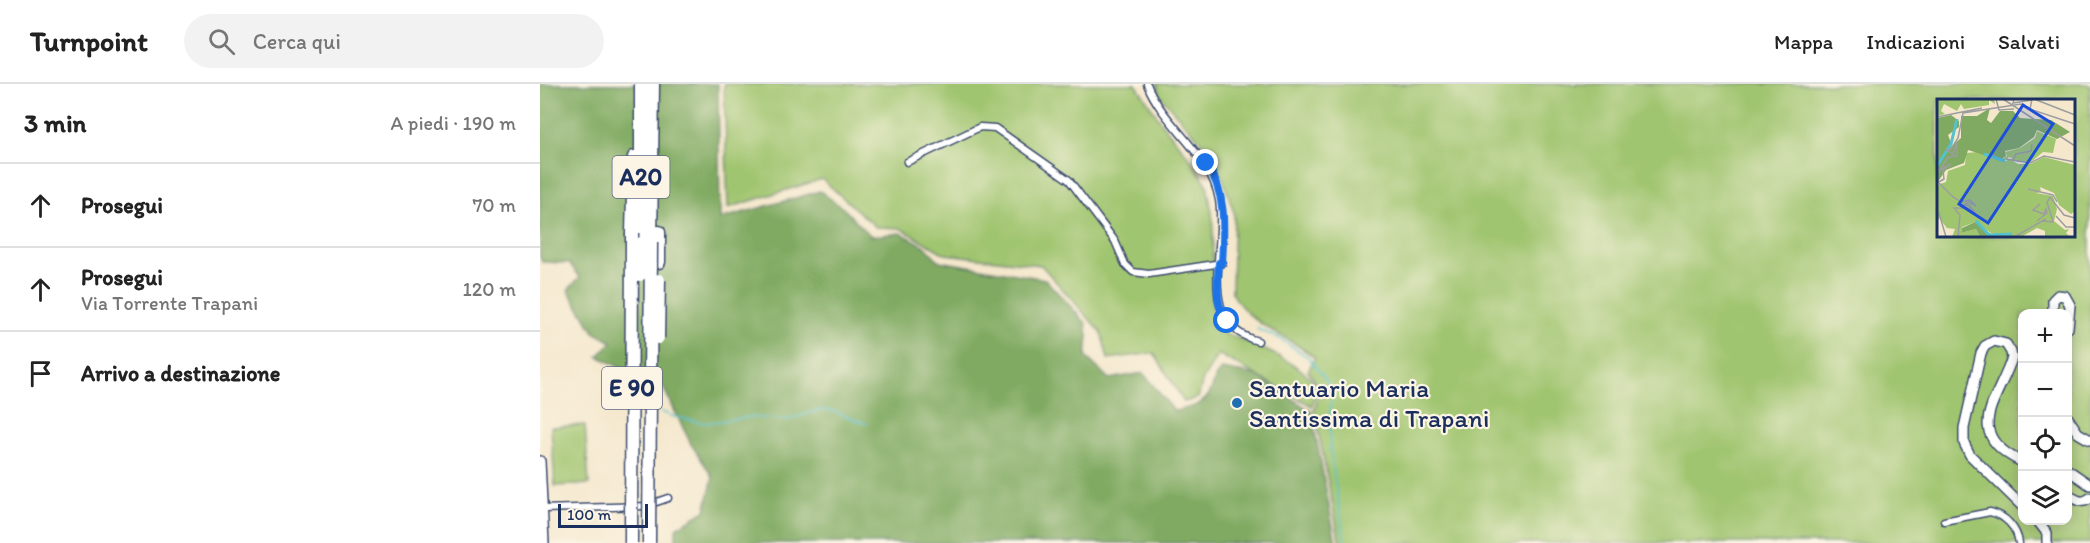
<!DOCTYPE html>
<html lang="it">
<head>
<meta charset="utf-8">
<style>
  body { margin:0; font-family:Itim,sans-serif; background:#f2f2f2; color:#222 }
  .controls { position:absolute; right:18px; bottom:18px; display:grid; overflow:hidden; border-radius:12px; box-shadow:0 3px 15px #0003 }
  .controls button { width:54px; height:54px; display:grid; place-items:center; padding:0; border:0; border-bottom:2px solid #e0e0e0; background:#fff; color:#222; font:30px sans-serif }
  .scale { position:absolute; left:18px; bottom:15px; width:90px; box-sizing:border-box; padding-left:6px; border:3px solid #1b2f5e; border-top:0; font-size:16px; line-height:21px; white-space:nowrap; color:#1b2f5e; -webkit-text-stroke:4px #fcf5e5; paint-order:stroke }
  .stop { position:absolute; width:18px; height:18px; margin:-14px; border:4px solid #1a73e8; border-radius:50%; background:#fff }
  .stop.end { background:#1a73e8; border-color:#fff; box-shadow:0 2px 6px #0008 }
  .list { margin:0; padding:0; list-style:none }
  h2 { display:flex; justify-content:space-between; align-items:center; height:78px; margin:0; padding:0 24px; font-size:26px }
  h2 small { font-size:20px; font-weight:400; color:#767676 }
  .list li { display:grid; grid-template-columns:39px 1fr auto; gap:18px; align-items:center; box-sizing:border-box; height:84px; padding:0 24px; border-top:2px solid #e0e0e0 }
  .list b { display:block; font-size:22px; white-space:nowrap }
  .list p { margin:0; font-size:20px; white-space:nowrap; color:#767676 }
  .list em { font-size:20px; font-style:normal; color:#767676 }
  .icon { flex:none; width:33px; height:33px; fill:none; stroke:currentColor; stroke-width:2; stroke-linecap:round; stroke-linejoin:round }
  .map { position:relative; flex:none; width:1550px; height:459px; overflow:hidden }
  header { display:flex; align-items:center; gap:36px; box-sizing:border-box; height:84px; padding:0 30px; background:#fff; border-bottom:2px solid #e0e0e0 }
  header strong { font-size:28px }
  nav { display:flex; gap:33px; margin-inline-start:auto; font-size:21px }
  .search { width:420px; height:54px; background:#f2f2f2; display:flex; align-items:center; gap:15px; box-sizing:border-box; padding:0 21px; border-radius:33px; color:#767676; font-size:22px }
  main { display:flex }
  aside { flex:1; background:#fff }
  .map>svg:first-child { display:block }
  .green { fill:#a0c56f; stroke:#5e7a66; stroke-width:1.5; fill-rule:evenodd }
  .forest { fill:#80aa62; stroke:#4e6c60; stroke-width:1.5 }
  .lines { fill:none; stroke-linecap:round; stroke-linejoin:round }
  .stream { stroke:#54c1cd; stroke-width:1.5 }
  .street-casing { stroke:#3c4b6e; stroke-width:9 }
  .secondary-casing { stroke:#3c4b6e; stroke-width:12 }
  .highway-casing { stroke:#3c4b6e; stroke-width:15 }
  .street { stroke:#fff; stroke-width:6 }
  .secondary { stroke:#fff; stroke-width:9 }
  .highway { stroke:#fff; stroke-width:12 }
  .highway-bridge-casing { stroke:#3c4b6e; stroke-width:15; stroke-linecap:butt }
  .highway-bridge { stroke:#fff; stroke-width:12 }
  .route { stroke:#1a73e8; stroke-width:8 }
  .poi-dot { fill:#1f6fb2; stroke:#fcf5e5; stroke-width:2 }
  .labels { text-anchor:middle; stroke-width:4.5; stroke-linejoin:round; paint-order:stroke }
  .shield { fill:#fcf5e5; stroke:#5e6a86; stroke-width:1.5 }
  .shield-label { font-size:24px; font-weight:bold; fill:#1b2f5e }
  .poi-label { font-size:26px; fill:#1b2f5e; stroke:#fcf5e5; text-anchor:start }
  .inset-river { fill:none; stroke:#54c1cd; stroke-width:3 }
  .inset-road { fill:none; stroke:#9d9da0; stroke-width:1.5 }
  .view { fill:#1d4ed8; fill-opacity:0.15; stroke:#1d4ed8; stroke-width:3 }
  .inset-edge { fill:none; stroke:#1b2f5e; stroke-width:3 }
</style>
</head>
<body>
<header>
<strong>Turnpoint</strong>
<div class="search"><svg class="icon" aria-label="search" viewBox="0 0 24 24"><circle cx="10" cy="10" r="6"/><path d="M15 15l6 6"/></svg>Cerca qui</div>
<nav><a>Mappa</a><a>Indicazioni</a><a>Salvati</a></nav>
</header>
<main>
<aside>
<h2>3 min<small>A piedi · 190 m</small></h2>
<ul class="list">
<li><svg class="icon" aria-label="ahead" viewBox="0 0 24 24"><path d="M12 20V5M6 11l6-6 6 6"/></svg><div><b>Prosegui</b></div><em>70 m</em></li>
<li><svg class="icon" aria-label="ahead" viewBox="0 0 24 24"><path d="M12 20V5M6 11l6-6 6 6"/></svg><div><b>Prosegui</b><p>Via Torrente Trapani</p></div><em>120 m</em></li>
<li><svg class="icon" aria-label="arrive" viewBox="0 0 24 24"><path d="M6 21V4h12l-3 4 3 4H6"/></svg><div><b>Arrivo a destinazione</b></div></li>
</ul>
</aside>
<div class="map">
<svg width="1550" height="459" viewBox="0 0 1550 459">
  <rect width="100%" height="100%" fill="#fcf5e5"/>
  <filter id="ink" filterUnits="userSpaceOnUse"><feTurbulence type="fractalNoise" baseFrequency=".0167" numOctaves="2"/><feDisplacementMap in="SourceGraphic" scale="12" xChannelSelector="R" yChannelSelector="G"/><feConvolveMatrix kernelMatrix="1 2 1 2 8 2 1 2 1" color-interpolation-filters="sRGB"/></filter>
  <filter id="wash" filterUnits="userSpaceOnUse"><feTurbulence type="fractalNoise" baseFrequency=".008" numOctaves="4" result="noise"/><feDisplacementMap in="SourceGraphic" scale="24" xChannelSelector="R" yChannelSelector="G"/><feGaussianBlur stdDeviation="1.35" result="paint"/><feColorMatrix in="noise" values="0 0 0 0 0 0 0 0 0 0 0 0 0 0 0 0 0 1.4 0 .05"/><feComposite in="paint" operator="in"/></filter>
  <g filter="url(#wash)">
    <rect width="100%" height="100%" fill="#f4e7cc"/>
    <path class="green" d="M184,0H596L621,38L652,77L667,100L673,136L672,244C695,254 770,279 776,304C777,310 774,317 772,322L678,270L663,295L658,314L644,318L614,269L568,275L561,248L501,181L405,170L360,144L336,143L282,95L188,124Z
      M617,0H1550V459H800L774,326C782,306 781,304 768,287L775,274C749,251 708,242 692,208L694,129L683,94L662,59L620,12ZM1398,16H1534V152H1398ZM1482,230H1528V436H1482Z
      M45,341L49,400L15,402L11,343Z"/>
    <path class="forest" d="M0,0H178L180,135L280,107L304,125L331,152L361,149L385,162L399,177L505,195L546,239L548,252L546,273L569,295L603,289L634,327C648,324 665,322 671,306C676,296 672,294 682,285L716,291L771,327L796,459H136V444L165,427L173,393L151,360L121,299L85,286L58,272L72,258L54,248L28,206L40,193L29,179L2,178L0,172Z"/>
    <g class="lines">
      <path class="stream" d="M717,245L739,254L768,273L786,296L792,311L790,327V366L805,459
        M116,326L135,333L164,339L212,333L246,336L281,326L293,327L327,340"/>
    </g>
  </g>
  <g filter="url(#ink)">
    <g class="lines">
      <g class="street-casing">
        <path id="street" d="M607,0C624,43 671,69 679,116C687,164 654,240 718,257
          M367,78L440,43L455,44L529,96L575,157L585,180L593,188L609,190L682,179
          M2,425L105,422L128,414
          M1404,437L1450,428C1465,431 1477,444 1479,459"/>
      </g>
      <g class="secondary-casing">
        <path id="secondary" d="M1513,230V216L1518,211L1525,212L1530,221L1528,244
          M1528,334L1538,349L1550,356
          M0,377L4,459
          M1482,378C1421,349 1458,317 1472,274L1471,268L1466,260L1454,257L1445,262L1441,269L1424,344V359L1430,371L1482,422
          M1528,386L1550,401
          M1528,411C1535,415 1542,421 1550,414
          M1497,436L1507,449V459"/>
      </g>
      <g class="highway-casing">
        <path id="highway" d="M92,149L94,73
          M111,158L113,0
          M101,159V0
          M119,178V148"/>
      </g>
      <use href="#street" class="street"/>
      <use href="#secondary" class="secondary"/>
      <use href="#highway" class="highway"/>
      <g class="highway-bridge-casing">
        <path id="highway-bridge" d="M100,191L101,159
          M118,254L119,196
          M91,459L92,149
          M109,459L111,158"/>
      </g>
      <use href="#highway-bridge" class="highway-bridge"/>
    </g>
  </g>
  <g class="lines" filter="url(#ink)">
    <path class="route" d="M666,79C687,109 684,144 682,179H679C678,198 674,220 687,237"/>
  </g>
  <circle class="poi-dot" cx="697" cy="319" r="6"/>
  <g class="labels">
    <g class="shield">
      <rect x="72.5" y="72" width="57" height="42" rx="4.5"/>
      <rect x="62" y="283" width="60" height="42" rx="4.5"/>
    </g>
    <g class="shield-label">
      <text x="101" y="101">A20</text>
      <text x="92" y="312">E 90</text>
    </g>
    <g class="poi-label">
      <text x="709" y="313">Santuario Maria<tspan x="709" dy="30">Santissima di Trapani</tspan></text>
    </g>
  </g>
  <g transform="translate(1397 15)">
    <rect width="138" height="138" fill="#f4e7cc"/>
    <path d="M0,0H57L58,5L52,1V6L27,10L24,5L20,12L7,5L4,12L8,15L0,17ZM100,32L119,40L116,54L106,53L94,63H81L72,58L66,63L73,60L81,65H93L107,58L138,66V112L134,115L122,106L117,94L103,88L104,93L99,94L116,97L120,110L117,122L128,131L132,130L129,134L133,138H108V132L100,129L84,138H69L54,134L38,123L25,128L24,134L39,130L43,138H15L18,130L10,129L2,119L0,124V86L9,83L11,72L28,66L29,54L41,53L63,61L70,57L68,53L83,49L98,39Z" fill="#a0c56f"/>
    <path d="M53,9L50,21L54,24L63,12H76L83,19L114,21L133,33L120,40L100,31L97,38L82,49L68,52L69,57L63,61L31,51L27,64L9,71L0,84V19L14,16L22,22V28L11,36L14,44L9,52L24,39V17H40ZM38,123L54,135L67,138H43L39,130L24,134L25,129Z" fill="#80aa62"/>
    <path class="inset-river" d="M47,55L68,62M0,67L14,45L20,20M39,122L52,136L75,135"/>
    <path class="inset-road" d="M59,0L62,11L77,10M66,0L138,47M77,0L76,4L95,1M97,0L138,16M93,10L138,25M0,18L45,9M69,60L93,64L107,57L138,63M76,61L79,55L94,52L95,45M0,84L7,80L6,71L14,65L3,71L11,58L20,57V44L16,55L10,51L14,50L21,39L26,14L84,5L93,10L95,0M2,84L16,98L24,103L33,101L39,107L32,103L24,107L32,106L38,114L31,109H17L23,116L21,138M91,90L116,96L120,103M0,117L2,114L9,138M119,117L129,128H138M100,122L110,114L109,110L107,115L96,111L103,105M105,122L116,123L110,103L113,98L127,116L138,119M77,138L109,120"/>
    <path class="view" d="M86,6L116,25L51,124L22,105Z"/>
    <rect width="138" height="138" class="inset-edge"/>
  </g>
</svg>
<div class="controls">
<button>+</button>
<button>−</button>
<button><svg class="icon" aria-label="locate" viewBox="0 0 24 24"><circle cx="12" cy="12" r="6"/><path d="M12 2v4M12 18v4M2 12h4M18 12h4"/></svg></button>
<button><svg class="icon" aria-label="layers" viewBox="0 0 24 24"><path d="M12 4l9 5-9 5-9-5zM3 14l9 5 9-5"/></svg></button>
</div>
<div class="scale">100 m</div>
<div class="stop" style="left:687px;top:237px"></div>
<div class="stop end" style="left:666px;top:79px"></div>
</div>
</main>
</body>
</html>
